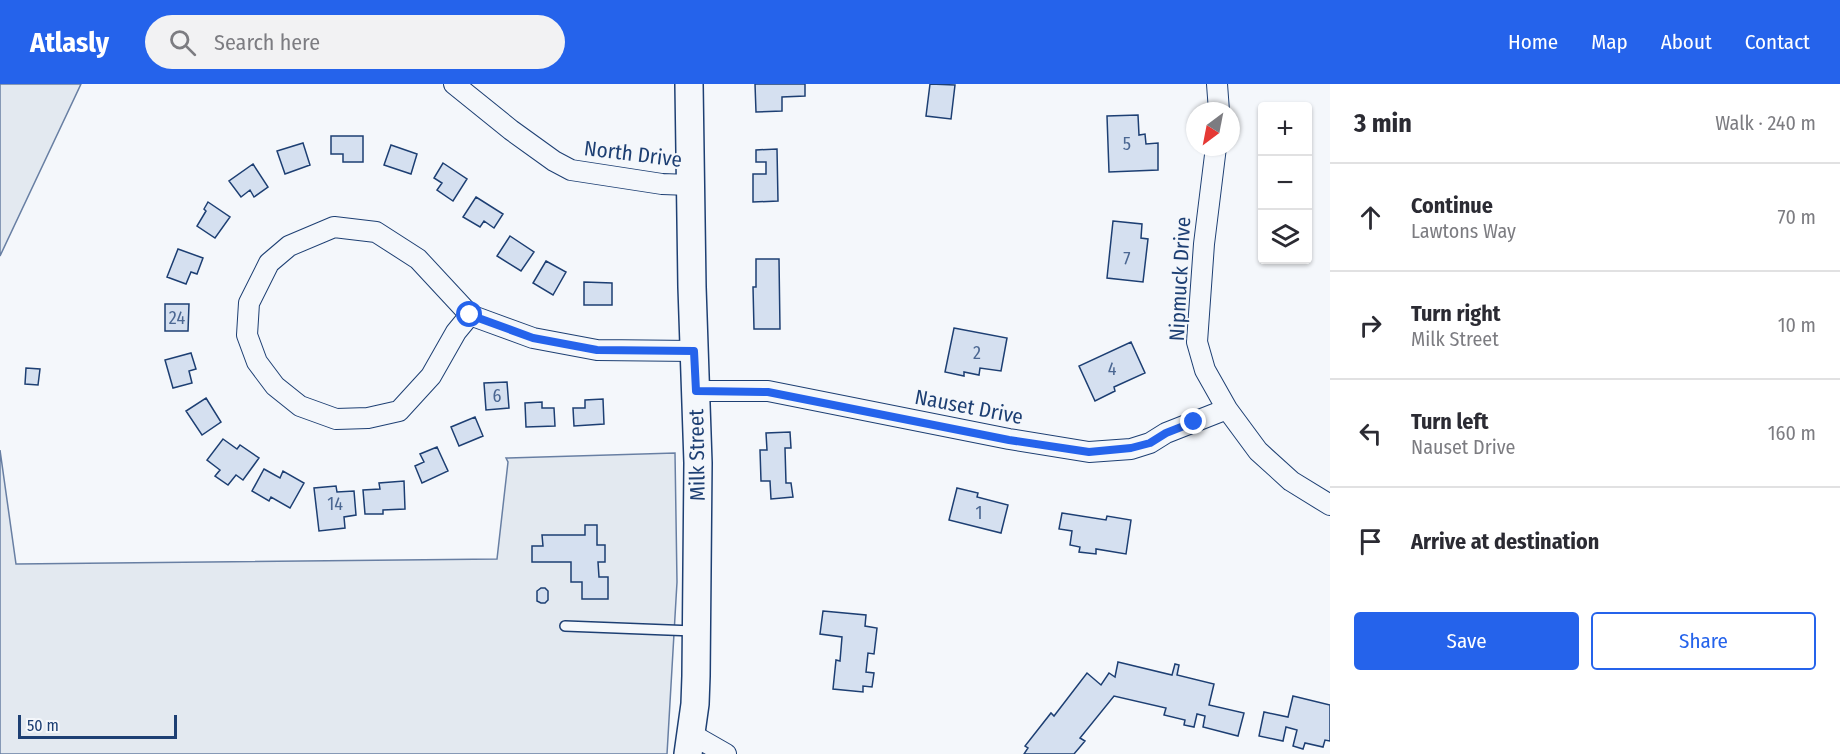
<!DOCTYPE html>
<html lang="en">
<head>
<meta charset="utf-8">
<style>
  body { margin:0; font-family:"Fira Sans Condensed",sans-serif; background:#f2f2f3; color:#2b2b33 }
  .controls { position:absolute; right:18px; top:18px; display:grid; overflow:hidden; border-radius:6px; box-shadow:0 2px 4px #0004 }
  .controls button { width:54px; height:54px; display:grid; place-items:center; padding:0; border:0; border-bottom:2px solid #e1e1e2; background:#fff; color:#2b2b33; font:30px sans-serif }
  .compass { position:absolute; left:1186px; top:18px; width:54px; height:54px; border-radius:50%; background:#fff; box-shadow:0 2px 4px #0004; rotate:212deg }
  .scale { position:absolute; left:18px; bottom:15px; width:159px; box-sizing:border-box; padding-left:6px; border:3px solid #1d3f73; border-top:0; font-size:16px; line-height:21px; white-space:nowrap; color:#1d3f73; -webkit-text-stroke:4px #f4f7fb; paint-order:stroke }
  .stop { position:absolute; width:18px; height:18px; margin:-14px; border:4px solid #2563eb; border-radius:50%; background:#fff }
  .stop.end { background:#2563eb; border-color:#fff; box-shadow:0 2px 6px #0008 }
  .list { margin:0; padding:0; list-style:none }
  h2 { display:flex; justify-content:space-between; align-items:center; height:78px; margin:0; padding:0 24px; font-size:26px }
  h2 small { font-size:20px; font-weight:400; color:#7c7c81 }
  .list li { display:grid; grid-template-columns:39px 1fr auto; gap:18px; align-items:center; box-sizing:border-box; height:108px; padding:0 24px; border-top:2px solid #e1e1e2 }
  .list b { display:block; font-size:22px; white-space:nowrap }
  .list p { margin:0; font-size:20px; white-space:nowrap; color:#7c7c81 }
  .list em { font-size:20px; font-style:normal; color:#7c7c81 }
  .actions { display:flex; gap:12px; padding:18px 24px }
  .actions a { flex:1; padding:14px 0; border:2px solid #2563eb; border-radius:6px; text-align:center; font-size:21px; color:#2563eb }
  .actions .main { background:#2563eb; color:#fff }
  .icon { flex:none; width:33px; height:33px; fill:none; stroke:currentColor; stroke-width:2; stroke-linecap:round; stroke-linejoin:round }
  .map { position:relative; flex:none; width:1330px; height:670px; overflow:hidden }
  header { display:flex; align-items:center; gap:36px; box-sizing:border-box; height:84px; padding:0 30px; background:#2563eb; color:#fff }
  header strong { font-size:28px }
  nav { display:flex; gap:33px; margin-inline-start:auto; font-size:21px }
  .search { width:420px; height:54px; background:#f2f2f3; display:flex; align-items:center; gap:15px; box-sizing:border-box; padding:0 21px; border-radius:33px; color:#7c7c81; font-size:22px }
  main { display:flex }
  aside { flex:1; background:#fff }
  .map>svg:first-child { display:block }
  .green { fill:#e3e9f0; stroke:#687fa3; stroke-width:1.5 }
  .building { fill:#d5e0f0; stroke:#1d3f73; stroke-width:1.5 }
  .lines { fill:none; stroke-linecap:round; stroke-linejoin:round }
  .lane-casing { stroke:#1d3f73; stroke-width:12 }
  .street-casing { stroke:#1d3f73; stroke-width:22 }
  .secondary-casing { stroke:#1d3f73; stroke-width:30 }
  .lane { stroke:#f4f7fb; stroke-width:9 }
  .street { stroke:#f4f7fb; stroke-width:20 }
  .secondary { stroke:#f4f7fb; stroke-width:27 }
  .route { stroke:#2563eb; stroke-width:8 }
  .labels { text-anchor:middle; stroke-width:4.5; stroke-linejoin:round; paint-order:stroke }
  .number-label { font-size:18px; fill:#4b6792 }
  .street-label { font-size:21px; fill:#1d3f73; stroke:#f4f7fb }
</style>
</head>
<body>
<header>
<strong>Atlasly</strong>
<div class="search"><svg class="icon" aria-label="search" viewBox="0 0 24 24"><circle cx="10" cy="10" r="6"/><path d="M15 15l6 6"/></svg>Search here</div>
<nav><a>Home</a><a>Map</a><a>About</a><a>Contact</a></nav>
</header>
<main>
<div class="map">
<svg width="1330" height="670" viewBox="0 0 1330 670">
  <rect width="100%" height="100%" fill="#f4f7fb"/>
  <path class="green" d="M0,0H81L0,172Z
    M0,366L16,480L497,475L508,378L506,374L675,369L677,498L667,670H0Z"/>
  <path class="building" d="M755,0H805V12L782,13V27L756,28Z
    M930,0L955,1L951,35L926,32Z
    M1138,31L1139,51L1145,50L1146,60L1158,59V86L1109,88L1107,32Z
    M331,52H363V78H343V70H331Z
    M303,59L310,81L285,90L277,67Z
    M391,61L417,70L411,90L384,81Z
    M777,65L778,117L753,118V90H766V78H756V66Z
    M443,79L467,95L453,117L437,106L442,99L434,94Z
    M253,80L268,103L254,113L250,106L241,113L229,97Z
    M476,113L503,130L494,144L484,137L480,143L463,133Z
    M208,118L230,133L215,154L197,142L206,127L204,125Z
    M1113,137L1142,140L1141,154L1148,155L1143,198L1107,194Z
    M510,152L534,168L521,187L497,172Z
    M178,165L203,174L197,190L191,188L186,200L167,193Z
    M756,175H779L780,245H754L753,203H756Z
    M546,177L566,188L553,211L533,199Z
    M584,198L612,199V221H584Z
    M165,220H189L188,247H165Z
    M954,244L1007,254L1001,287L980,284L979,291L964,288V292L945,288Z
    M1131,258L1145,289L1114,303L1115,307L1095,317L1079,282Z
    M191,269L196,285L189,287L192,299L173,304L165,276Z
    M26,284L40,285L38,301L25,300Z
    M507,298L509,324L486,326L484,299Z
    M206,314L221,338L202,351L186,327Z
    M603,315L604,340L574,342L573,324H585V316Z
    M542,318V324H554L555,342L526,343L525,319Z
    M475,333L483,352L459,362L451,343Z
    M790,348L791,364H785L786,399H791L793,413L771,415L770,397H761L760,366H767L766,349Z
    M223,355L237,365L240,361L259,374L243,396L236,391L228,401L215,392L220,386L207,376Z
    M437,363L448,387L422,399L415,382L424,378L420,370Z
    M264,385L280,394L283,387L304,399L290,424L271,413L269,417L252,407Z
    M404,397L405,425L383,426V430H365L363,406L380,405L379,399Z
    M336,402L337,408L354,407L356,431L344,433L345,444L319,447L314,404Z
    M957,404L978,409L977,413L1008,421L1001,449L949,436Z
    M1062,429L1106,436L1107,432L1131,436L1126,470L1096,465V470L1079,468L1080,463L1070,461L1072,447L1059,445Z
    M585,441H597V461H605V478H598L599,493H608V515H582V498H571V478H532V462H543L542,451H585Z
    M541,504H545L548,507V516L545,519H541L537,517V507Z
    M823,527L866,531L865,542L877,544L874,570L868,569L866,588L874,589L872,603L863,602V608L833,605L836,576L840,577L842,553L820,550Z
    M1118,578L1172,591L1175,580L1179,581L1177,591L1214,600L1209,621L1244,629L1238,652L1203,643L1205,632L1197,630L1194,643L1184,641L1185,636L1164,631L1166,624L1114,612L1080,654L1085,657L1074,670H1024L1028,664L1025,662L1051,629L1054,632L1087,589L1101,601L1109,589L1115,593Z
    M1293,612L1330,621V657L1325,656L1323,663L1305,659L1303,665L1293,662L1297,646L1286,643L1283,657L1259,652L1264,628L1288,633Z"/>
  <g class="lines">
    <g class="lane-casing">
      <path id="lane" d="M565,542L694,547"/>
    </g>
    <g class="street-casing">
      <path id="street" d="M454,0L511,46L554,77L571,86L662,100L690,101
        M1217,0L1219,27
        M1216,63L1204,160L1197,258L1205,286L1227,325L1258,367L1291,397L1330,421
        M470,231L456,248L431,292L399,327L368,334L336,335L300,322L275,302L257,278L247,251L249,219L269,179L289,162L334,143L376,148L418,175L470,231L533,254L597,266L694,267
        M696,307H768L1009,355L1089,368L1131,365L1150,359L1166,349L1227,325
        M691,650L726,670"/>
    </g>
    <g class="secondary-casing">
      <path id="secondary" d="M688,670L695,620L696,592L698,379L692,203L689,0"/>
    </g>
    <use href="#lane" class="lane"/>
    <use href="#street" class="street"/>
    <use href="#secondary" class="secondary"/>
  </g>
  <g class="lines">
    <path class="route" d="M470,231L533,254L597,266L694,267L696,307L768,308L1009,356L1089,368L1131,364L1150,359L1166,349L1194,338"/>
  </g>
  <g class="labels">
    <g class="number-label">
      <text x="1127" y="66">5</text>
      <text x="1127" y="181">7</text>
      <text x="177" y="240">24</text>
      <text x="977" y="275">2</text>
      <text x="1112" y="291">4</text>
      <text x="497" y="318">6</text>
      <text x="335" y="426">14</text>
      <text x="979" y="435">1</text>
    </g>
    <g class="street-label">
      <text transform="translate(633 70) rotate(7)" y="7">North Drive</text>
      <text transform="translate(1180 195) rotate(-87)" y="7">Nipmuck Drive</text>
      <text transform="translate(969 323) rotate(11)" y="7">Nauset Drive</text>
      <text transform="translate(697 371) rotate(-91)" y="7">Milk Street</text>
    </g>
  </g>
</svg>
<div class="controls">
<button>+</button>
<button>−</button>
<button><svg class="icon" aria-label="layers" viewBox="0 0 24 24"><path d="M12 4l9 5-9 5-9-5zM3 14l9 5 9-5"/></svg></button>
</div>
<svg class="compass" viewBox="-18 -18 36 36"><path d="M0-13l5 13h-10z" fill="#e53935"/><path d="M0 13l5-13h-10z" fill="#7c7c81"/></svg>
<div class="scale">50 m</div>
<div class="stop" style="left:470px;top:231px"></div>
<div class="stop end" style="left:1194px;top:338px"></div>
</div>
<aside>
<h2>3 min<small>Walk · 240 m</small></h2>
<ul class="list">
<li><svg class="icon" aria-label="ahead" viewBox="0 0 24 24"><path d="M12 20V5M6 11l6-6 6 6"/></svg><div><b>Continue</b><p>Lawtons Way</p></div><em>70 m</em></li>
<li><svg class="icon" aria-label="right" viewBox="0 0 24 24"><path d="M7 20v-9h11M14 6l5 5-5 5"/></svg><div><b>Turn right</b><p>Milk Street</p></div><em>10 m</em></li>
<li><svg class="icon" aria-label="left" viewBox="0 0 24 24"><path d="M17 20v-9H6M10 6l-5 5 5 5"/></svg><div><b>Turn left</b><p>Nauset Drive</p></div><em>160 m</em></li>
<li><svg class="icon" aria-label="arrive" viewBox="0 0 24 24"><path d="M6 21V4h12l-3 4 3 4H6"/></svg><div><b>Arrive at destination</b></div></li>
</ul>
<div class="actions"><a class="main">Save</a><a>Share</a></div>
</aside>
</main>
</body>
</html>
